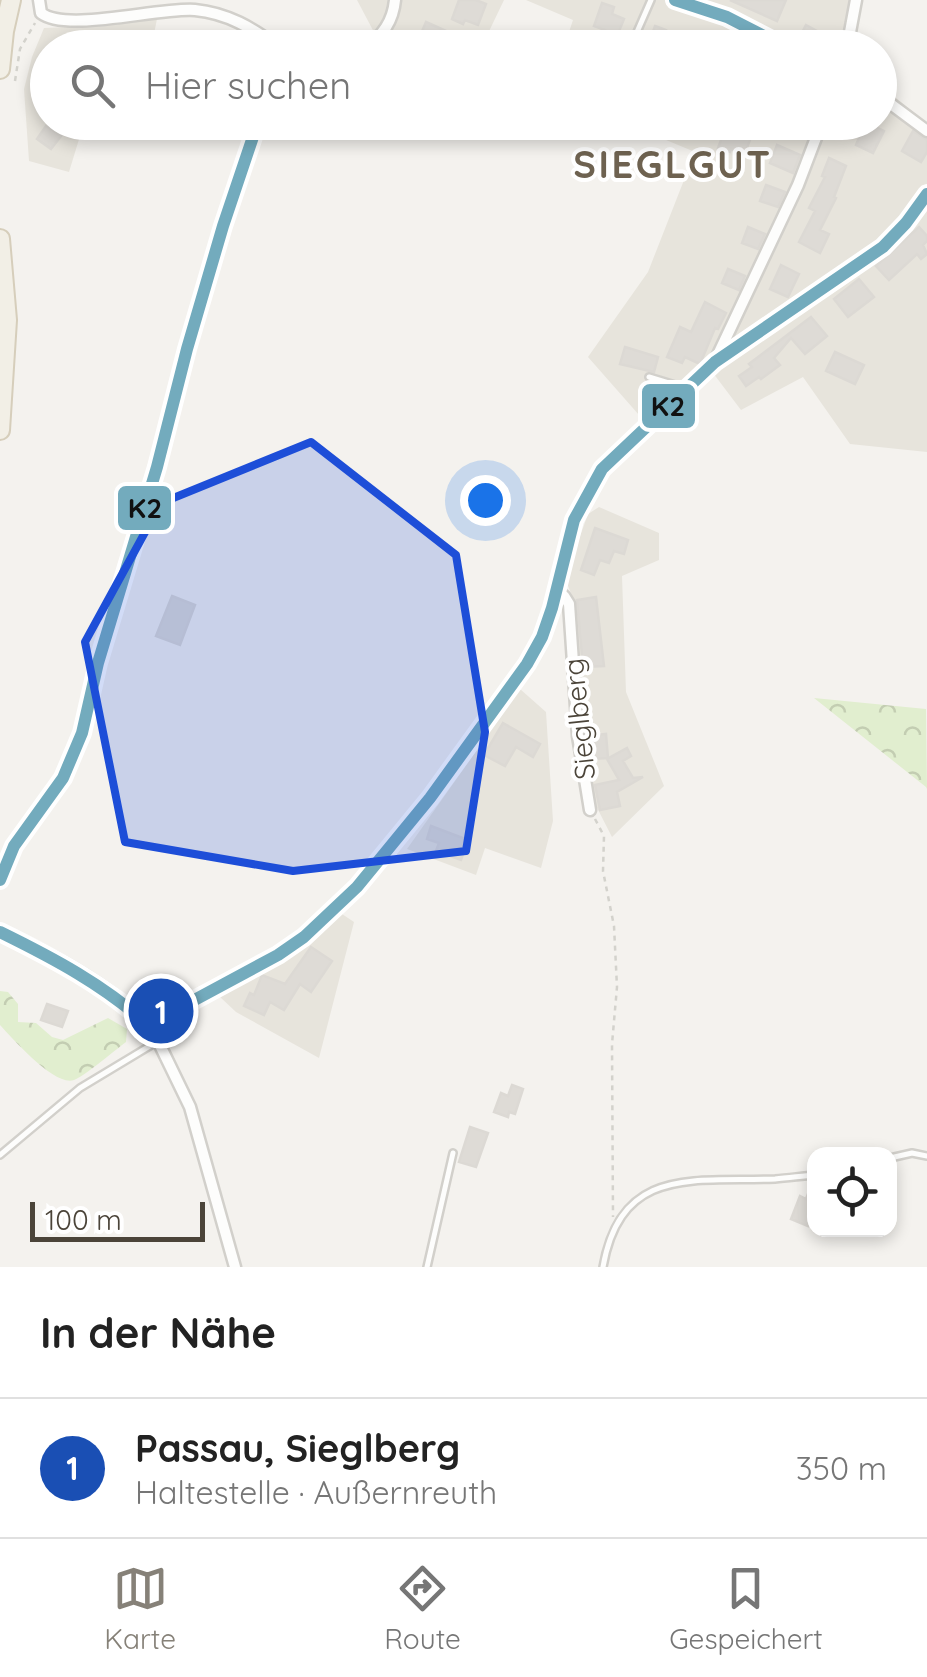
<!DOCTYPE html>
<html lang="de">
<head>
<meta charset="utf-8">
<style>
  body { margin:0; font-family:Quicksand,sans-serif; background:#f2f2f2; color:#222 }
  .controls { position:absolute; right:30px; bottom:30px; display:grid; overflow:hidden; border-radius:20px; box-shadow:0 5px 15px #0003 }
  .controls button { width:90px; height:90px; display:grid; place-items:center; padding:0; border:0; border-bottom:2px solid #e0e0e0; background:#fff; color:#222; font:50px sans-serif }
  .scale { position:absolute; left:30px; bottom:25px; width:175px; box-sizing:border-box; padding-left:10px; border:5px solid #4b4439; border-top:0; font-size:28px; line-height:35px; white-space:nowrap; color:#4b4439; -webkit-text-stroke:8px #fff; paint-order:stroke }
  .you { position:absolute; left:485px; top:500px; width:35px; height:35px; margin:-25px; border:8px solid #fff; border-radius:50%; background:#1a73e8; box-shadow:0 0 0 15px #1a73e833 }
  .badge { display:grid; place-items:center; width:65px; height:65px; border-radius:50%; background:#868178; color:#fff; font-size:32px; font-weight:700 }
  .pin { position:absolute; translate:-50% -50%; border:5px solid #fff; box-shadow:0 2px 10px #0006 }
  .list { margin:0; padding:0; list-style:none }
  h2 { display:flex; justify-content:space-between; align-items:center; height:130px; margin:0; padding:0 40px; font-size:42px }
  h2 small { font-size:32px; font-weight:400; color:#767676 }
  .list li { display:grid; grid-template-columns:65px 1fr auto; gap:30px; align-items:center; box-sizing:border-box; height:140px; padding:0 40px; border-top:2px solid #e0e0e0 }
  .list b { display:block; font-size:38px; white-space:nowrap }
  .list p { margin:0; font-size:32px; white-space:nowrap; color:#767676 }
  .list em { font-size:32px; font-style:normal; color:#767676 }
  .icon { flex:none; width:55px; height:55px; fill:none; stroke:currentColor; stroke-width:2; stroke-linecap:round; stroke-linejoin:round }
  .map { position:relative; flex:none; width:927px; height:1267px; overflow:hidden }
  .search { position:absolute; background:#fff; box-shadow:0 5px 15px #0003; left:30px; right:30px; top:30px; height:110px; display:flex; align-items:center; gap:25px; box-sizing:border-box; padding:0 35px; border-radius:55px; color:#767676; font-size:38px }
  .sheet { height:270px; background:#fff }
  nav { display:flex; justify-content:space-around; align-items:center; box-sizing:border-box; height:140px; border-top:2px solid #e0e0e0; background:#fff; font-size:28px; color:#767676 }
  nav a { display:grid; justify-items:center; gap:5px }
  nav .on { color:#868178 }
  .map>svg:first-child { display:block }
  .residential { fill:#e7e4dc }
  .forest { fill:url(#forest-crowns) }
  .building { fill:#dedbd6; stroke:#dcd9d4; stroke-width:2.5 }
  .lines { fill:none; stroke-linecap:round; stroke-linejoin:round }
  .service-casing { stroke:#d2d0cb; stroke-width:10 }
  .minor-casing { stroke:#d2d0cb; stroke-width:15 }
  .tertiary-casing { stroke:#d2d0cb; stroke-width:18 }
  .primary-casing { stroke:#d6cebb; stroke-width:22 }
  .path { stroke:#d3d2cc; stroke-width:2.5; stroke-dasharray:5 5; stroke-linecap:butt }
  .service { stroke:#fdfdfc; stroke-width:5 }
  .minor { stroke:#fdfdfc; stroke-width:10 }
  .tertiary { stroke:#fdfdfc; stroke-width:12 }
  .primary { stroke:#f2efe6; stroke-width:18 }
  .bus-1-casing { stroke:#fff; stroke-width:20 }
  .bus-1 { stroke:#73abbd; stroke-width:12 }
  .marked { fill:#1d4ed8; fill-opacity:0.2; stroke:#1d4ed8; stroke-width:8; stroke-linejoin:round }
  .labels { text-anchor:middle; stroke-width:8; stroke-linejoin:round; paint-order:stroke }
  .street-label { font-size:28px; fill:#4b4439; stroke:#fff }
  .district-label { font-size:38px; font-weight:bold; letter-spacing:2.5px; fill:#6e6250; stroke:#fff }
  .line-badge { stroke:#fff; stroke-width:4 }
  .pale-badge-label { font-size:28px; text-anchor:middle; font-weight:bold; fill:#111 }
</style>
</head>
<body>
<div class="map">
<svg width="927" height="1267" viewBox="0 0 927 1267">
  <defs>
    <pattern id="forest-crowns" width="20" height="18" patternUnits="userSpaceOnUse" patternTransform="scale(2.5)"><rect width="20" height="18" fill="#e1eecf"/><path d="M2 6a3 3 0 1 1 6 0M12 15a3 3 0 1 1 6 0" fill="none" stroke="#c3cdb2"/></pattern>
  </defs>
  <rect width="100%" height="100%" fill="#f4f2ee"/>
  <path class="residential" d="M357,0H504L481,48L385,47L379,44L386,28L376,36Z
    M526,0H858L853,48L564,47L573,20Z
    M157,19L152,44L149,47L48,48V122L84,123L69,172L29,161L24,89L32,57L44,28L112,25Z
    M880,85L927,123V452L850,444L803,377L741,410L713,373L653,425L639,415L588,357L648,272L695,152L625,123L880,122Z
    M599,507L659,533V560L622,576L626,692L664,786L612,837L593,800L582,717L572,596L565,578L588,514Z
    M520,689L546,712L553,821L541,868L485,848L476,875L407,849Z
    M339,912L354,922L319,1058L236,1012L219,996L293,952Z"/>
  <path class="forest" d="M814,698L926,709L927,789L926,787Z
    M0,991L8,992L18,1004V1022L36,1023L52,1037L63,1040L108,1018L127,1029L126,1042C115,1050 85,1076 74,1080C55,1087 13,1039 0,1025Z"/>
  <path class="building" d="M459,0H476L486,4L478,25L465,20L463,24L452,19Z
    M730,0H786L777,21Z
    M602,3L614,7L612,14L624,19L615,41L602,36L605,30L594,26Z
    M426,22L446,31L439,48H415Z
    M806,25L817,31L816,33L839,45L838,48H802L796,44Z
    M655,26L666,30L664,37L689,48H647Z
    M126,36L155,47V48H122Z
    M866,122L884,131L873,153L856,145Z
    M46,126L61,136L51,149L37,139Z
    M726,127L738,131L739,127L753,132L745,153L731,149L730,152L718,148Z
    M913,131L927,140V152L921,162L902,151Z
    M777,145L800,155L793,173L770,163Z
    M829,158L846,166L834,197L836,198L820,230L829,234L820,253L799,242L815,211L809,208L825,177L822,176Z
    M766,185L785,192L778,207L760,201Z
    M748,227L765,234L758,249L742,243Z
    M919,227L927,236V241L923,245L927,254L921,259L917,254L889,280L876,266Z
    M781,265L799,274L788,297L770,289Z
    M728,269L745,276L739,290L722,283Z
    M859,279L874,297L848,317L834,299Z
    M705,302L726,313L718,329L715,328L700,364L685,357L682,363L667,357L680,327L691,332Z
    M811,317L827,336L805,354L791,338L774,358L780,365L761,379L759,377L746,386L739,376L752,367L749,364Z
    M625,347L658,357L654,372L620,364Z
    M835,352L864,365L855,384L826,371Z
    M595,528L628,540L624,554L614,551L609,563L600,560L594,575L581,570Z
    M172,596L195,605L180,645L156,636Z
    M596,597L604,666L583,667L577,600Z
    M503,723L540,744L533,757L516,747L505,766L484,755Z
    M606,734L608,758L591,759L587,736Z
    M627,748L631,756L623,761L633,778L643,777L617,792L620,806L600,810L595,785L619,780L607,759Z
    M431,826L468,840L461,860L436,851L439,843L427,839Z
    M311,947L332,961L311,992L300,984L284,1010L270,1002L264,1015L244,1006L250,993L254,995L262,975L285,984Z
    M47,1004L68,1011L62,1027L41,1020Z
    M512,1085L523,1089L515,1114L509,1112L508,1117L494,1112L501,1093L508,1096Z
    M470,1127L488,1133L476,1167L459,1162Z
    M813,1181L814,1209L808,1226L791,1219L800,1196L806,1199Z"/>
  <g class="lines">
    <g class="service-casing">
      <path id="service" d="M630,48L651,0
        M753,48L759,32
        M649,377L685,388
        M0,1155L80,1088L158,1041
        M890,1158L912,1153L927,1156
        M427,1267L453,1153
        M603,1267C621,1165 695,1182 775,1179C788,1178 802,1176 814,1175"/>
    </g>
    <g class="minor-casing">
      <path id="minor" d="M39,0L41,13C67,33 159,7 195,10C227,13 253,28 279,48
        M675,0L727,17L788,48
        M366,48C383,35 393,21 395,0
        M847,48L856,0
        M880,96L927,131
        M715,361L798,185L822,122
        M557,591L564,596L569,604L578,736L590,810
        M0,880L14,846L63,778L82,733L98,663L157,467L187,349L223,226L258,122
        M235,1267L190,1107L158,1041L148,1025L278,955L304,937L357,887L430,798L527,664L542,637L552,608L574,520L602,469L715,362L804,303L883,247L906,223L927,194"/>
    </g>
    <g class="tertiary-casing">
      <path id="tertiary" d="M0,932C53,957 105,984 148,1025"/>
    </g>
    <g class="primary-casing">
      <path id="primary" d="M0,69L4,31L11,0
        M0,239L7,320L0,430"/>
    </g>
    <path class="path" d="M15,81L20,49L35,23
      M595,819L604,836L603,871L614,926L617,987L612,1044L613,1217"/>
    <use href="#service" class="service"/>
    <use href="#minor" class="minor"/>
    <use href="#tertiary" class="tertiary"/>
    <use href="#primary" class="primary"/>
    <g class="bus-1-casing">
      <path id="bus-1" d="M675,0L727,17L787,48
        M0,880L14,846L63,778L82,733L98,663L157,467L187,349L223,226L258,122
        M0,932C53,958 104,985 148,1025L278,955L304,937L357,887L430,798L527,664L542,637L552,608L574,520L602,469L715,362L883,247L906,223L927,194"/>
    </g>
    <use href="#bus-1" class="bus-1"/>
  </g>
  <path class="marked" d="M311,442L456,555L485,732L466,851L293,871L125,842L85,642L161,503Z"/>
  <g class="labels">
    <g class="street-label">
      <text transform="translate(579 719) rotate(-96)" y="10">Sieglberg</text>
    </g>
    <g class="district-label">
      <text x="673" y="178">SIEGLGUT</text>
    </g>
  </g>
  <g class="line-badge">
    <rect x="640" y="382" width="57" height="48" rx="10" fill="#73abbd"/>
    <rect x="116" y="484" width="57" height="48" rx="10" fill="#73abbd"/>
  </g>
  <g class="pale-badge-label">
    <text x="668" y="416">K2</text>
    <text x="145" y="518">K2</text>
  </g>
</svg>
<div class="controls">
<button><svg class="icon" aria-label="locate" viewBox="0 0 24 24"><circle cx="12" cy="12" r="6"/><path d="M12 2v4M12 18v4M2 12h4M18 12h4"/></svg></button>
</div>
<div class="scale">100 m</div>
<div class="you"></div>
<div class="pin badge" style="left:161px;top:1011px;background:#1a4fb4">1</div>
<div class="search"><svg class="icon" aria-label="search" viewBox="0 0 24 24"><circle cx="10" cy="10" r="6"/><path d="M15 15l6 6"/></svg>Hier suchen</div>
</div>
<section class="sheet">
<h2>In der Nähe<small></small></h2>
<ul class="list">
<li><span class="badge" style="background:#1a4fb4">1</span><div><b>Passau, Sieglberg</b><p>Haltestelle · Außernreuth</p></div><em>350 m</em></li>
</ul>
</section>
<nav>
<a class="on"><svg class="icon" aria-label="map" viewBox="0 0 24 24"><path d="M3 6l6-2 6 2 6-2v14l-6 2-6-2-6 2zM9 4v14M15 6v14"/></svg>Karte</a>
<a><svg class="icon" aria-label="directions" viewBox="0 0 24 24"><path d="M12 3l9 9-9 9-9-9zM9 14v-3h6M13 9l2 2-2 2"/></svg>Route</a>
<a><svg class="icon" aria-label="saved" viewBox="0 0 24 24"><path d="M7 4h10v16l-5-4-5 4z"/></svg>Gespeichert</a>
</nav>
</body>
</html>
